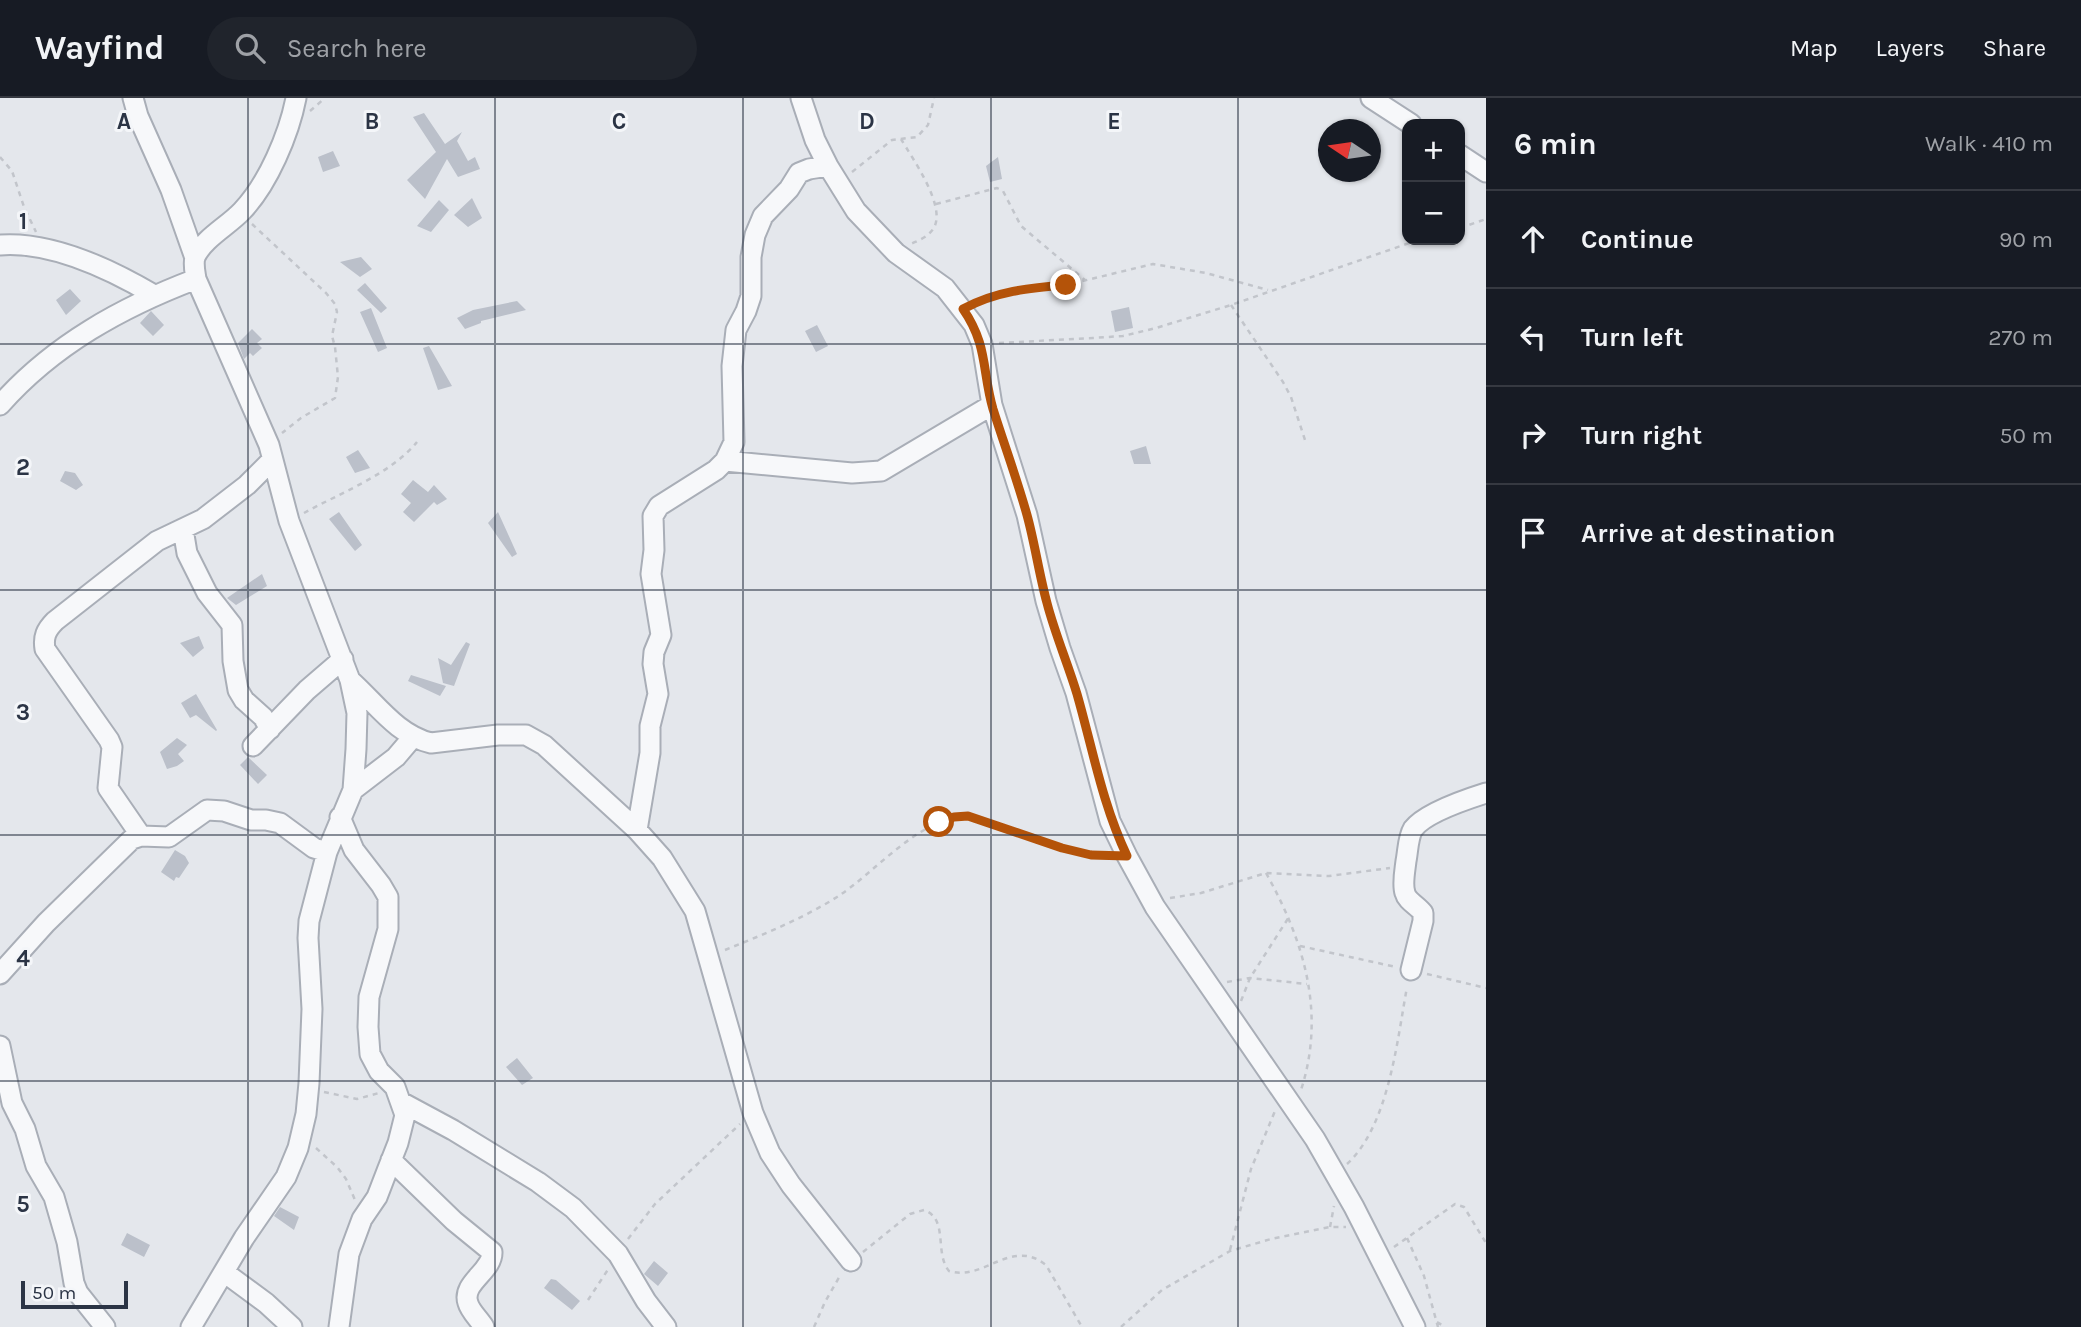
<!DOCTYPE html>
<html lang="en">
<head>
<meta charset="utf-8">
<style>
  body { margin:0; font-family:Karla,sans-serif; background:#20242c; color:#f1f3f6 }
  .controls { position:absolute; right:21px; top:21px; display:grid; overflow:hidden; border-radius:14px; box-shadow:0 2px 5px #0004 }
  .controls button { width:63px; height:63px; display:grid; place-items:center; padding:0; border:0; border-bottom:2px solid #363941; background:#171b24; color:#f1f3f6; font:35px sans-serif }
  .compass { position:absolute; left:1318px; top:21px; width:63px; height:63px; border-radius:50%; background:#171b24; box-shadow:0 2px 5px #0004; rotate:283deg }
  .scale { position:absolute; left:21px; bottom:18px; width:107px; box-sizing:border-box; padding-left:7px; border:4px solid #2b3445; border-top:0; font-size:19px; line-height:24px; white-space:nowrap; color:#2b3445; -webkit-text-stroke:5px #f4f6f9; paint-order:stroke }
  .stop { position:absolute; width:21px; height:21px; margin:-16px; border:5px solid #b45309; border-radius:50%; background:#fff }
  .stop.end { background:#b45309; border-color:#fff; box-shadow:0 2px 7px #0008 }
  .list { margin:0; padding:0; list-style:none }
  h2 { display:flex; justify-content:space-between; align-items:center; height:91px; margin:0; padding:0 28px; font-size:30px }
  h2 small { font-size:23px; font-weight:400; color:#9ea1a6 }
  .list li { display:grid; grid-template-columns:46px 1fr auto; gap:21px; align-items:center; box-sizing:border-box; height:98px; padding:0 28px; border-top:2px solid #363941 }
  .list b { display:block; font-size:26px; white-space:nowrap }
  .list em { font-size:23px; font-style:normal; color:#9ea1a6 }
  .icon { flex:none; width:38px; height:38px; fill:none; stroke:currentColor; stroke-width:2; stroke-linecap:round; stroke-linejoin:round }
  .map { position:relative; flex:none; width:1486px; height:1229px; overflow:hidden }
  header { display:flex; align-items:center; gap:42px; box-sizing:border-box; height:98px; padding:0 35px; background:#171b24; border-bottom:2px solid #363941 }
  header strong { font-size:33px }
  nav { display:flex; gap:38px; margin-inline-start:auto; font-size:24px }
  .search { width:490px; height:63px; background:#20242c; display:flex; align-items:center; gap:18px; box-sizing:border-box; padding:0 24px; border-radius:38px; color:#9ea1a6; font-size:26px }
  main { display:flex }
  aside { flex:1; background:#171b24 }
  .map>svg:first-child { display:block }
  .building { fill:#bbc0ca }
  .lines { fill:none; stroke-linecap:round; stroke-linejoin:round }
  .minor-casing { stroke:#a9aeb7; stroke-width:23 }
  .path { stroke:#c2c5cb; stroke-width:2.5; stroke-dasharray:5 5; stroke-linecap:butt }
  .minor { stroke:#f7f8fa; stroke-width:19 }
  .route { stroke:#b45309; stroke-width:9 }
  .grid { fill:none; stroke:#2b3445; stroke-width:2; stroke-opacity:0.55 }
  .grid-label { font-size:23px; text-anchor:middle; font-weight:bold; fill:#2b3445; stroke:#f4f6f9; stroke-width:6; stroke-linejoin:round; paint-order:stroke }
</style>
</head>
<body>
<header>
<strong>Wayfind</strong>
<div class="search"><svg class="icon" aria-label="search" viewBox="0 0 24 24"><circle cx="10" cy="10" r="6"/><path d="M15 15l6 6"/></svg>Search here</div>
<nav><a>Map</a><a>Layers</a><a>Share</a></nav>
</header>
<main>
<div class="map">
<svg width="1486" height="1229" viewBox="0 0 1486 1229">
  <rect width="100%" height="100%" fill="#e4e7ec"/>
  <path class="building" d="M424,15L445,46L462,34L457,43L468,63L475,59L480,71L458,79L447,61L425,101L407,82L436,54L413,19Z
    M333,53L340,68L323,74L318,59Z
    M998,59L1002,81L990,84L986,68Z
    M472,100L482,120L468,129L454,117Z
    M439,102L449,112L431,134L417,128Z
    M361,159L372,171L360,179L340,164Z
    M365,185L387,210L381,215L357,192Z
    M70,191L81,203L66,217L56,202Z
    M517,203L526,212L481,223V225L465,231L457,220L473,212Z
    M1129,209L1133,230L1115,234L1111,213Z
    M371,210L387,250L378,254L360,214Z
    M151,213L164,227L153,238L140,225Z
    M817,227L828,248L816,254L805,233Z
    M252,231L262,241L257,245L262,250L253,258L250,255L244,261L238,245Z
    M429,248L452,288L438,292L423,250Z
    M1146,348L1151,366H1134L1130,353Z
    M358,352L370,370L355,375L346,359Z
    M65,373L75,375L83,387L76,392L60,383Z
    M413,382L428,394L434,387L447,401L437,407L434,404L414,424L403,414L411,405L401,396Z
    M339,414L362,447L355,453L329,421Z
    M498,414L517,456L512,459L488,425Z
    M262,476L267,488L236,507L227,500Z
    M199,538L204,550L193,559L180,545Z
    M466,544L470,546L454,588L443,585L438,560L451,567Z
    M411,577L446,588L440,598L408,583Z
    M196,596L217,632L216,633L196,617L190,620L181,605Z
    M177,640L187,647L178,656L184,663L177,668L167,671L160,654Z
    M248,659L267,677L258,686L240,667Z
    M175,752L185,758L189,765L179,780L176,779L174,783L161,774Z
    M517,960L533,980L522,987L506,969Z
    M280,1109L299,1119L294,1132L274,1118Z
    M127,1135L150,1147L144,1159L121,1147Z
    M654,1163L668,1175L658,1188L644,1176Z
    M551,1181L556,1182L580,1203L572,1212L544,1190Z"/>
  <g class="lines">
    <g class="minor-casing">
      <path id="minor" d="M133,0L138,18L171,92L195,160
        M801,0L815,42L828,68L856,113L896,155L945,190L974,227L982,246L992,307L1027,417L1046,503L1060,550L1076,595L1110,723L1127,758L1155,809L1315,1041L1354,1109L1415,1229
        M1371,0L1411,26
        M1460,57L1486,74
        M0,147C52,143 110,171 154,197
        M0,307C53,247 122,209 196,181
        M725,363L852,375L881,373L992,307
        M183,431L187,455L207,495L232,527L233,563L238,592L244,602L263,619L270,631
        M350,582C376,605 397,637 431,645L498,637H526L544,647L637,732L662,760L695,813L753,1015L770,1055L791,1087L851,1163
        M253,648L307,592L343,561
        M353,692L396,659L413,639
        M637,732L650,655V628L658,596L653,566L654,554L661,537L651,476L654,452L653,418L659,408L716,372L725,363L734,344L732,268L736,232L746,213L751,198V159L755,137L763,118L789,91L799,75L809,71L828,68
        M141,738L108,690L112,649L109,642L45,551C43,539 46,532 55,523L157,443L203,421L247,387L272,362
        M1411,872L1423,823V815C1418,808 1407,803 1405,795C1402,786 1405,772 1406,763C1408,753 1408,739 1413,731C1425,715 1467,701 1486,695
        M0,876L46,825L132,741L141,738L169,739L207,712L224,713L251,722H266L280,725L314,750L327,754
        M0,948L12,1005L25,1031L36,1068L54,1099L67,1144L74,1185L78,1195L105,1229
        M401,1004L453,1032L538,1084L573,1110L618,1156L646,1203L666,1229
        M391,1062L454,1123L492,1154C493,1173 461,1185 468,1205C470,1213 479,1221 484,1229
        M224,1174L266,1205L292,1229
        M191,1229L244,1140L286,1079L298,1050L306,1016L309,985L312,911L308,840L309,823L327,754L353,692L356,651L357,615L350,582L289,423L269,347L196,181C195,174 193,166 195,159C204,140 228,128 242,113C268,86 289,36 296,0
        M339,1229L349,1156L362,1121L377,1099L387,1073L398,1045L405,1017L395,989L379,973L370,956L368,929L369,899L388,831V799L381,787L354,752L340,719"/>
    </g>
    <path class="path" d="M310,13L325,0
      M901,41C912,60 948,110 933,131C928,139 919,142 911,146
      M0,59L12,73L24,109L36,134
      M852,74L892,42L917,39L928,27L934,0
      M936,106L997,90L1003,93L1021,128L1085,182
      M252,126L326,195L335,206L337,214L332,238L335,249L338,279L335,300L301,320L282,335
      M1460,130L1486,121
      M975,204L1003,194L1066,187L1153,166L1206,175L1268,192
      M1231,207L1283,284L1291,299L1305,342
      M999,245L1093,240L1123,238L1156,230L1231,207L1418,142
      M304,415C340,395 391,376 417,344
      M1266,775C1304,843 1326,915 1301,992
      M1170,800L1201,795L1266,775L1329,778L1390,770
      M1300,848L1396,869
      M725,852C762,837 802,821 837,799C876,774 919,719 968,718C1014,731 1059,755 1108,757
      M1427,876L1486,890
      M1227,884L1250,880L1307,886
      M1241,903L1250,880L1289,819
      M324,994L357,1001L379,995
      M316,1050L337,1069L346,1081L355,1102
      M1347,1066C1389,1027 1397,943 1407,889
      M1330,1129L1334,1108
      M1407,1140L1424,1178L1438,1229
      M628,1141L655,1106L740,1026
      M1394,1149L1455,1106L1464,1109L1486,1145
      M1230,1152L1251,1071L1275,1013
      M863,1154L910,1116L924,1112C949,1121 934,1155 949,1173C984,1184 1011,1139 1046,1167L1082,1229
      M588,1202L609,1170
      M1437,1224L1445,1229
      M814,1229L825,1204L841,1176
      M1121,1229L1162,1192L1230,1153L1271,1141L1330,1129H1346"/>
    <use href="#minor" class="minor"/>
  </g>
  <g class="lines">
    <path class="route" d="M939,724L954,719L968,718L1062,750L1091,757L1127,758C1102,705 1093,652 1077,596C1068,566 1055,536 1047,505C1039,476 1035,446 1027,417C1017,381 1004,346 993,311C982,273 988,247 963,211C996,193 1029,190 1066,187"/>
  </g>
  <path class="grid" d="M248,0V1229M495,0V1229M743,0V1229M991,0V1229M1238,0V1229M0,246H1486M0,492H1486M0,737H1486M0,983H1486"/>
  <g class="grid-label">
    <text x="124" y="31">A</text>
    <text x="372" y="31">B</text>
    <text x="619" y="31">C</text>
    <text x="867" y="31">D</text>
    <text x="1114" y="31">E</text>
    <text x="23" y="131">1</text>
    <text x="23" y="377">2</text>
    <text x="23" y="622">3</text>
    <text x="23" y="868">4</text>
    <text x="23" y="1114">5</text>
  </g>
</svg>
<div class="controls">
<button>+</button>
<button>−</button>
</div>
<svg class="compass" viewBox="-18 -18 36 36"><path d="M0-13l5 13h-10z" fill="#e53935"/><path d="M0 13l5-13h-10z" fill="#9ea1a6"/></svg>
<div class="scale">50 m</div>
<div class="stop" style="left:939px;top:724px"></div>
<div class="stop end" style="left:1066px;top:187px"></div>
</div>
<aside>
<h2>6 min<small>Walk · 410 m</small></h2>
<ul class="list">
<li><svg class="icon" aria-label="ahead" viewBox="0 0 24 24"><path d="M12 20V5M6 11l6-6 6 6"/></svg><div><b>Continue</b></div><em>90 m</em></li>
<li><svg class="icon" aria-label="left" viewBox="0 0 24 24"><path d="M17 20v-9H6M10 6l-5 5 5 5"/></svg><div><b>Turn left</b></div><em>270 m</em></li>
<li><svg class="icon" aria-label="right" viewBox="0 0 24 24"><path d="M7 20v-9h11M14 6l5 5-5 5"/></svg><div><b>Turn right</b></div><em>50 m</em></li>
<li><svg class="icon" aria-label="arrive" viewBox="0 0 24 24"><path d="M6 21V4h12l-3 4 3 4H6"/></svg><div><b>Arrive at destination</b></div></li>
</ul>
</aside>
</main>
</body>
</html>
